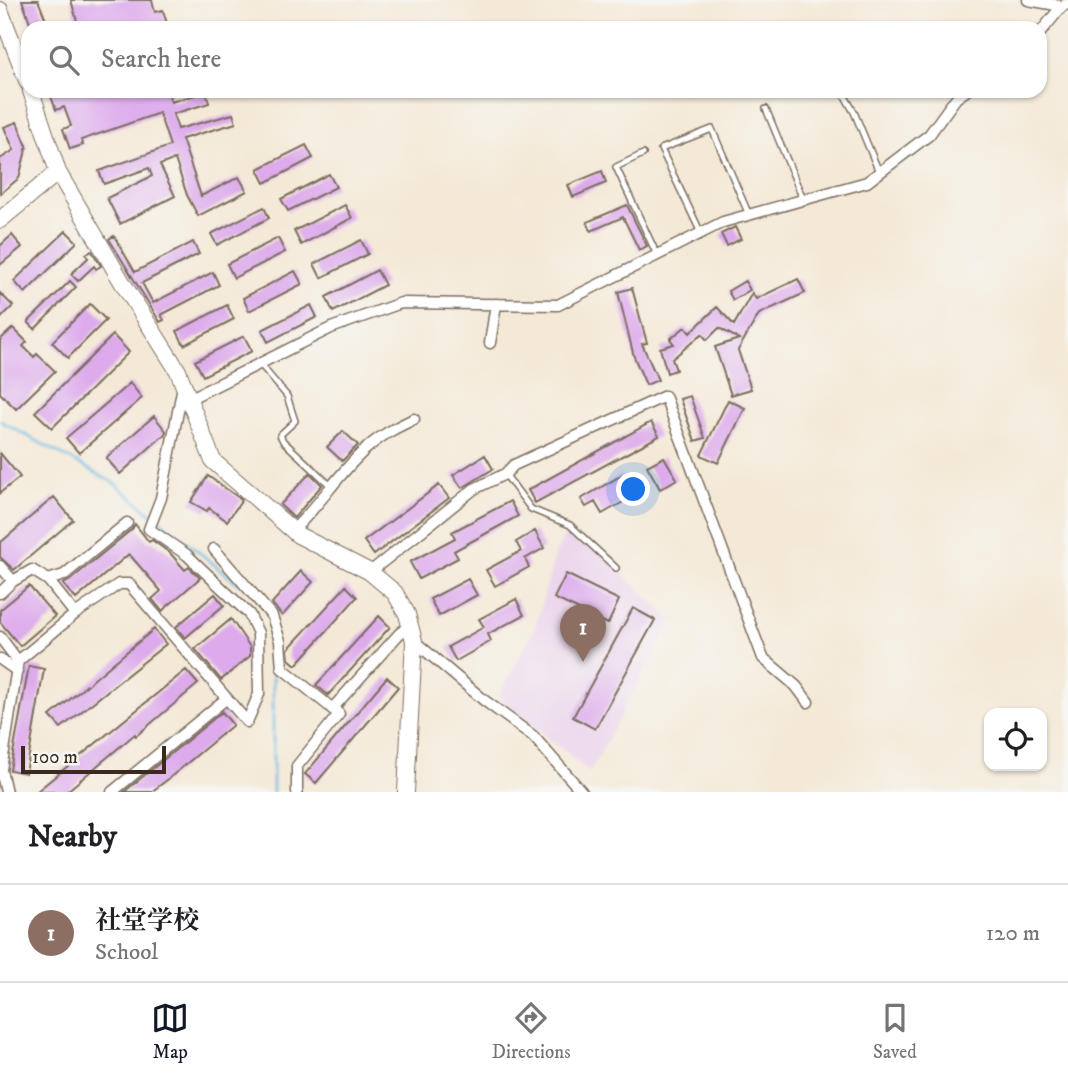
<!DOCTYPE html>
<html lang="en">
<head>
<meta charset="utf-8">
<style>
  body { margin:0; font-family:"IM FELL DW Pica","Noto Serif SC",serif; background:#f2f2f2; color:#202124 }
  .controls { position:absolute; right:21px; bottom:21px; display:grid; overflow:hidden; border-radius:14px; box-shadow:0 2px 5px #0004 }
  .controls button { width:63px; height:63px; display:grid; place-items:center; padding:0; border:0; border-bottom:2px solid #e0e0e0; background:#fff; color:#202124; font:35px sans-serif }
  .scale { position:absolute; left:21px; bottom:18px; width:145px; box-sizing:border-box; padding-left:7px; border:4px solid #3b2a1e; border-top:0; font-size:19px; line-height:24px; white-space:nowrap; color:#3b2a1e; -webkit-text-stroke:5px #f6f6f2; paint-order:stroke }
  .you { position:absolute; left:634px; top:490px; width:24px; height:24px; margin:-18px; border:5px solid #fff; border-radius:50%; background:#1a73e8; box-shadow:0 0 0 10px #1a73e833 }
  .badge { display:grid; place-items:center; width:46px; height:46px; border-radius:50%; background:#111827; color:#fff; font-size:23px; font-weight:700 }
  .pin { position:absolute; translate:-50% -58px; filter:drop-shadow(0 2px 4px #0008) }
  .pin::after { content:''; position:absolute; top:37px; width:24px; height:21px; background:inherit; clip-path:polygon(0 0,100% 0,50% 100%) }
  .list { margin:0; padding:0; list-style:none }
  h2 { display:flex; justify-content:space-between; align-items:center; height:91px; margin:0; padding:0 28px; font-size:30px }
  h2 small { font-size:23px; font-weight:400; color:#757577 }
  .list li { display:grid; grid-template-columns:46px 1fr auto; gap:21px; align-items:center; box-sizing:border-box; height:98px; padding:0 28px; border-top:2px solid #e0e0e0 }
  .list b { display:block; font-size:26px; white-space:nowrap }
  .list p { margin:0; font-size:23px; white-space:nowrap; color:#757577 }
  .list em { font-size:23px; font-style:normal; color:#757577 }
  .icon { flex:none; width:38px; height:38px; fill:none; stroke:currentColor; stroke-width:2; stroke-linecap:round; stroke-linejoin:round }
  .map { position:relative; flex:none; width:1068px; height:792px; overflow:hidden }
  .search { position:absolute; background:#fff; box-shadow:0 2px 5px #0004; left:21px; right:21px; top:21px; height:77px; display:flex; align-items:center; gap:18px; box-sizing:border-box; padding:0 24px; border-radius:21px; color:#757577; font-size:26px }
  .sheet { height:189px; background:#fff }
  nav { display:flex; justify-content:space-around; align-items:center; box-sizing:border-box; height:98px; border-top:2px solid #e0e0e0; background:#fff; font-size:19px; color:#757577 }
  nav a { display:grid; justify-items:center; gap:4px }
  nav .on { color:#111827 }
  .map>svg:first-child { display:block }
  .built { fill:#ead1ec }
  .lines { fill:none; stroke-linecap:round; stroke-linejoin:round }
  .stream { stroke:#68b9e3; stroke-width:2.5 }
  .building { fill:#ddaaec }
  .lane-casing { stroke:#7c6d5f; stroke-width:8 }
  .street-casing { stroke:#7c6d5f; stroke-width:13 }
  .secondary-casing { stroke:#7c6d5f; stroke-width:18 }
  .lane { stroke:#fff; stroke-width:5 }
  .street { stroke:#fff; stroke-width:10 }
  .secondary { stroke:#fff; stroke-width:16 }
</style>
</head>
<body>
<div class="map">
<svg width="1068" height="792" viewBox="0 0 1068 792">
  <rect width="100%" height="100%" fill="#f6f6f2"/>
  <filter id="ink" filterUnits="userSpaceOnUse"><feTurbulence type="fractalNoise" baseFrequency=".0143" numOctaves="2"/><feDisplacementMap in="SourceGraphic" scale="14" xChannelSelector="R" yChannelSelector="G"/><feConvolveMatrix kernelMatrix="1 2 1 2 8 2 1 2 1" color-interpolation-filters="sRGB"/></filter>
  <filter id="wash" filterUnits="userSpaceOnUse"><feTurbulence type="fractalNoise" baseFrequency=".00686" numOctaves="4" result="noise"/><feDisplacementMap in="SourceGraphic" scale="28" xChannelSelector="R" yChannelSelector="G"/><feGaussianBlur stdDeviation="1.57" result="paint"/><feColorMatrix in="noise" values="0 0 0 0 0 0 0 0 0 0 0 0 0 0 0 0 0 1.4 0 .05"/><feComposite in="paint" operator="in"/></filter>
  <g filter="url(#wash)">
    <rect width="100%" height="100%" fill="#f4e9d7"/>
    <path class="built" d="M566,533L597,550L672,620L590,772L498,697L535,628L555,555Z"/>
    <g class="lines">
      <path class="stream" d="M0,421L114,483L152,514
        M157,518L238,584
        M273,634V792"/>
    </g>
    <g id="blocks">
      <path class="building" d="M22,0H38L49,28H32Z
        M71,0H152L155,12L163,10L168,28H79Z
        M49,91H168L171,102L206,92L209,103L173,114L178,129L233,114L236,123L182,139L201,196L239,177L247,191L198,216L187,195L175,159L160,165L175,196L120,224L107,198L152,176L149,168L104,184L99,171L170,146L159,113L81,140L83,145L70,149L63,129L71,126L64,107L56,110Z
        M17,122L27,146L19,178L0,194V159L14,150L4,127Z
        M306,145L313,158L265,183L258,169Z
        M602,171L606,183L573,197L568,185Z
        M329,174L336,187L288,211L281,199Z
        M345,205L352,218L301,245L294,231Z
        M627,205L647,246L639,250L623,217L591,231L587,222Z
        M264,207L269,218L217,245L211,234Z
        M735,227L741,239L727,246L721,234Z
        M66,231L77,242L25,293L14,281Z
        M12,235L22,247L0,265V246Z
        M114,236L135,272L193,242L199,254L142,283L153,303L213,272L219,285L161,315L164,320L160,322L109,239Z
        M278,238L285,252L234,278L227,264Z
        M361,240L368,254L321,278L314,264Z
        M92,251L101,266L96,269L94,266L78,281L71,274L88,258L86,254Z
        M377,270L385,285L333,312L326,297Z
        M295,271L302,284L249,311L243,298Z
        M798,279L805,293L759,314L738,350L751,389L731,395L715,347L739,339L719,328L707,340L702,334L672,359L676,370L667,373L660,348L674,344L670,339L685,327L690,333L717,307L734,325L752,293L756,299Z
        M70,281L76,287L35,329L28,322Z
        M745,281L750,290L733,300L728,291Z
        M632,288L647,343L642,344L658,380L646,385L634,357L618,292Z
        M0,293L13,306L0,319Z
        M90,304L106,320L68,358L52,342Z
        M227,305L234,319L184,345L177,331Z
        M311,305L317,317L268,342L262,330Z
        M13,328L27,342L23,346L34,357L37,354L55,371L16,409L0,393V340Z
        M113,335L129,352L52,428L35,412Z
        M244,336L252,351L203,376L195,361Z
        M130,383L142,398L79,453L66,438Z
        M690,396L705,438L695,441L680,399Z
        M728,400L745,408L718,463L701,455Z
        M154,416L166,431L165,434L120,474L106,458Z
        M651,422L659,436L535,503L528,490Z
        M343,431L358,445L342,461L327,447Z
        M0,453L20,477L0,493Z
        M485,455L493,469L462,488L453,475Z
        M664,457L677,479L660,489L647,466Z
        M310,473L322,485L294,518L280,505Z
        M622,475L627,484L618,489L625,501L602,514L595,502L586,507L581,499Z
        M208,476L242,500L227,521L209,508L207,511L191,502Z
        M439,485L449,498L374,555L364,541Z
        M54,497L73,520L14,570L0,557V543Z
        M510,501L518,516L454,551L458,558L419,579L410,562L455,538L452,532Z
        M135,524L149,542L152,540L170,553L185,570L189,567L200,578L162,611L152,599L161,591L129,554L76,599L63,584L69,581L132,529Z
        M535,531L544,548L525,559L529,567L495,586L486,570L521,551L516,542Z
        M301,571L313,582L282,616L272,603Z
        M566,574L619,600L608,624L554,598Z
        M468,579L477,595L439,616L430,599Z
        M29,586L55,616L20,646L0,622V610Z
        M346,586L357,597L296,665L289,659L288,649Z
        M215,594L224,605L185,638L176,627Z
        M516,599L524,615L488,634L491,641L456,661L448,647L484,627L479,619Z
        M633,608L655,620L595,729L573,717Z
        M379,616L390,627L328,695L316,685Z
        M231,619L250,647V656L221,680L195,649Z
        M154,629L166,644L61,728L50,716Z
        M29,666L44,669L26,773L10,770Z
        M186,670L198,684L136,736L135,734L66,792H36Z
        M387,677L398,687L316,783L305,774Z
        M222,712L233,725L167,780L151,792H124Z"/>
    </g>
  </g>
  <g filter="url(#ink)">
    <use href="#blocks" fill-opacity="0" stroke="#7c6d5f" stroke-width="2"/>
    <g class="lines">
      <g class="lane-casing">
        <path id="lane" d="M842,91L854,112L879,172
          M766,109L803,199
          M643,154L616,167L657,255
          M701,233L661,149L712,129L749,215
          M260,364L287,396L295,421L280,435L283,441L331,486
          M505,474L531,509L570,525L616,568"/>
      </g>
      <g class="street-casing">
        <path id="street" d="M1028,0L1062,6L1068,4
          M1040,33L1062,6
          M490,343L496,304
          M189,399L331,328L401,303L558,305L723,222L867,182L929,135L956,98L966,91
          M293,530C320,505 341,470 367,448C381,435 397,427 414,419
          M214,549L272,616L280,641L282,668L339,714L297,766V792
          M0,566L13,581L32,570L48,580L64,575L127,523
          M370,572L474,489L505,474L514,465L665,396L763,658L796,686L808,702
          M48,580L75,614L119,584H129L247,722L259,694L258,633L249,614L187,555L149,529L161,498L183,386
          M0,593L13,581
          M0,637L18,661
          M414,641L485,701L533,736L582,792
          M0,659L17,671
          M332,709L399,634L410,625
          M6,792L1,770L18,661L75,614
          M112,792L227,698"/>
      </g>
      <g class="secondary-casing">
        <path id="secondary" d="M0,10L28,83
          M58,172L122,282L178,371L213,461L298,535L370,572L395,593L407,614L414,641L406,792
          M0,220L58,172L31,91"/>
      </g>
      <use href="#lane" class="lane"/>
      <use href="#street" class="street"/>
      <use href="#secondary" class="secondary"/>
    </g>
  </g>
</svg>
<div class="controls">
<button><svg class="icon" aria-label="locate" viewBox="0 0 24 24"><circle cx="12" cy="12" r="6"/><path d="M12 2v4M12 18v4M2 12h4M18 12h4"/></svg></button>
</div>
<div class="scale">100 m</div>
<div class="you"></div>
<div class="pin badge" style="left:583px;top:662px;background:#8d6e63">1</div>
<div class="search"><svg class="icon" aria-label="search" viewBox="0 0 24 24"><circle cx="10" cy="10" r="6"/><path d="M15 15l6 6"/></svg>Search here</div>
</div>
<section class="sheet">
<h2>Nearby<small></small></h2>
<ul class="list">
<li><span class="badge" style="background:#8d6e63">1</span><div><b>社堂学校</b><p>School</p></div><em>120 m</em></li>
</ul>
</section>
<nav>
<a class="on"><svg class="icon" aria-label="map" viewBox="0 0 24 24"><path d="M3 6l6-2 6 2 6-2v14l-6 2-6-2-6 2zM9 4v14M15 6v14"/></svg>Map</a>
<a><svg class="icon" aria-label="directions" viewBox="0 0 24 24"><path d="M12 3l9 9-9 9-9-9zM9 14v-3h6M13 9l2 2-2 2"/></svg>Directions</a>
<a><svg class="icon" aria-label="saved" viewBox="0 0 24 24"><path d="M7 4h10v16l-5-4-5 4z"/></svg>Saved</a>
</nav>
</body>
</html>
